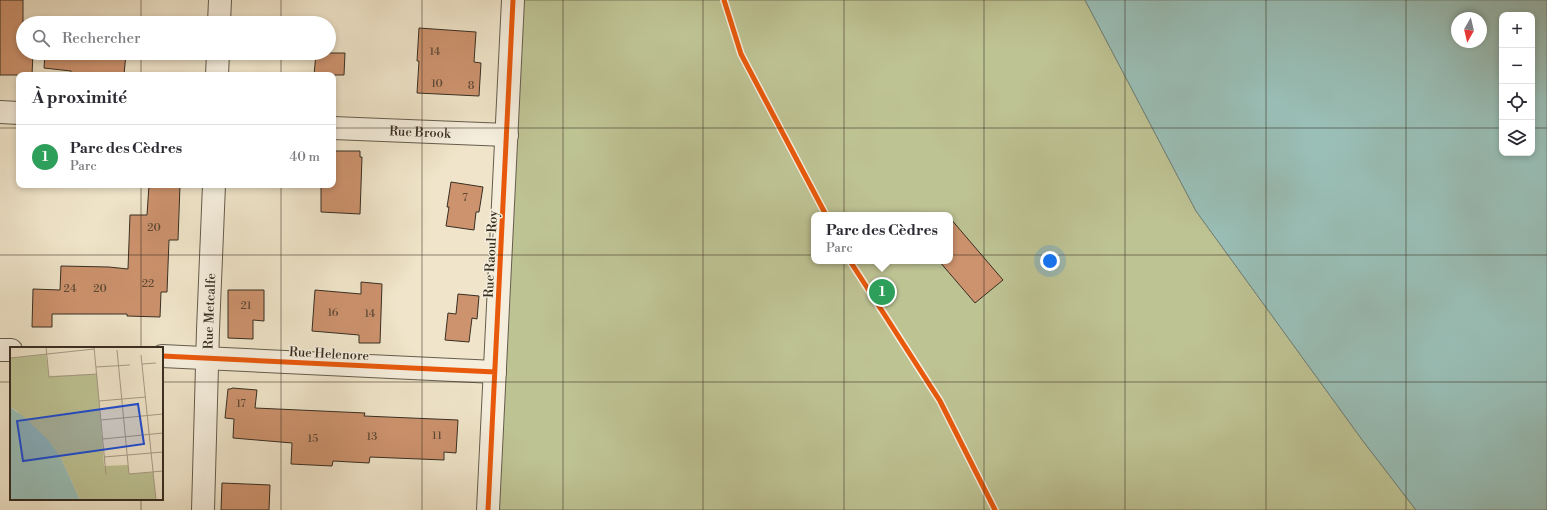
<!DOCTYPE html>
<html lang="fr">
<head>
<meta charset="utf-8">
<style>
  body { margin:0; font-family:"Libre Bodoni",serif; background:#f7f7f7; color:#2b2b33 }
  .controls { position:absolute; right:12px; top:12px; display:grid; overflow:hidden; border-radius:8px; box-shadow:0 2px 6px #0003 }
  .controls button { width:36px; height:36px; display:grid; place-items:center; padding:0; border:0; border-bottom:1px solid #e1e1e2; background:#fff; color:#2b2b33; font:20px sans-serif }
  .compass { position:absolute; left:1451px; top:12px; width:36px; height:36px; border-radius:50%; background:#fff; box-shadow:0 2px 6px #0003; rotate:188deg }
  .you { position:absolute; left:1050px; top:261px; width:14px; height:14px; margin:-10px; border:3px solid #fff; border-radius:50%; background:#1a73e8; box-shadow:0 0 0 6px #1a73e833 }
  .badge { display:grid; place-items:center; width:26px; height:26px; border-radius:50%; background:#d93025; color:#fff; font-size:13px; font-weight:700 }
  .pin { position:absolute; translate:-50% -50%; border:2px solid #fff; box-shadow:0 1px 4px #0006 }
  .popup { position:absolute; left:811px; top:212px; width:142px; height:52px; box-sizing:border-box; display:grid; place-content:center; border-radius:8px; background:#fff; filter:drop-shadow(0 1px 3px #0005); font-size:13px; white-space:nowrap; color:#7c7c81 }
  .popup b { font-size:15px; color:#2b2b33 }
  .popup::after { content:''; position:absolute; left:50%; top:100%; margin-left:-8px; border:8px solid transparent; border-top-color:#fff }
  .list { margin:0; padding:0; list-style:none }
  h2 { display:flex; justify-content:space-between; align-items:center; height:52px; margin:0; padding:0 16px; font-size:17px }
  h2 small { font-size:13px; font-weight:400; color:#7c7c81 }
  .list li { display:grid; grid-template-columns:26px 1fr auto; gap:12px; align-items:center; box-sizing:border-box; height:64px; padding:0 16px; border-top:1px solid #e1e1e2 }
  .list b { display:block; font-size:15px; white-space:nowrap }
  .list p { margin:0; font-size:13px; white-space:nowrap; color:#7c7c81 }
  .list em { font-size:13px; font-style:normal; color:#7c7c81 }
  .icon { flex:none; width:22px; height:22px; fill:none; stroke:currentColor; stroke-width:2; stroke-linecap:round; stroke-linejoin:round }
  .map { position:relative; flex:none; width:1547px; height:510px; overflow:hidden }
  .search { position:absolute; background:#fff; box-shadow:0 2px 6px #0003; left:16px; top:16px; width:320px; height:44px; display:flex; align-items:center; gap:10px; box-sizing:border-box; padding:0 14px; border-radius:22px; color:#7c7c81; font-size:15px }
  .panel { position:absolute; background:#fff; box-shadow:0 2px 6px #0003; left:16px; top:72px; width:320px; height:116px; border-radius:8px }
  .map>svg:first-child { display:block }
  .green { fill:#bec394; stroke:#7a785b; fill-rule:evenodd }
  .water { fill:#9abfb7; stroke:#72857b; fill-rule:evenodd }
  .building { fill:#cd936e; stroke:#372e22 }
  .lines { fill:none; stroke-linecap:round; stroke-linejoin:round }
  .minor-casing { stroke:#655c4c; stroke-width:24 }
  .minor { stroke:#f5eedd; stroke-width:22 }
  .cycleway-casing { stroke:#f5eedd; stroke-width:8 }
  .cycleway { stroke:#e8590c; stroke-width:5 }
  .grid { fill:none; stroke:#372e22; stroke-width:1; stroke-opacity:0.55 }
  .labels { text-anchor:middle; stroke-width:3; stroke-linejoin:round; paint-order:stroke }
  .number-label { font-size:11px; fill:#5c4735 }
  .street-label { font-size:13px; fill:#372e22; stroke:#f5eedd }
  .inset-road { fill:none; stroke:#a69c87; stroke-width:1 }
  .view { fill:#1d4ed8; fill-opacity:0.15; stroke:#1d4ed8; stroke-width:2 }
  .inset-edge { fill:none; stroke:#372e22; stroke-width:2 }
</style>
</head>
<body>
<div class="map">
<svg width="1547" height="510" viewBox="0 0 1547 510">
  <rect width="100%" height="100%" fill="#f0e5ca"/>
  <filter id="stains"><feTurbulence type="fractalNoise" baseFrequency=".005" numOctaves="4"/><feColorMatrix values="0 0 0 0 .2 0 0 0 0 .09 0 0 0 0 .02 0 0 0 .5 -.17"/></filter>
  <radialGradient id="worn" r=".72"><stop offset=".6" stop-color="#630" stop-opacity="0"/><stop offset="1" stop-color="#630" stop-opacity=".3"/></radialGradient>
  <path class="green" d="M522,0H1085L1196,211L1363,441L1416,510H492ZM814,215H950V261H814Z"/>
  <path class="water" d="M1085,0H1547V510H1416L1363,441L1196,211ZM1502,15H1532V153H1502ZM1457,18H1481V42H1457Z"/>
  <path class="building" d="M0,0H23V53H33L32,75H0Z
    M419,28L476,32L474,62L481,63L479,96L417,93L419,61H417Z
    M45,53H126L124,75L100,73V75H71V71L44,68Z
    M316,53H345L344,75H314Z
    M333,151H360V157H362L360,214L321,212V185H333Z
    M451,182L483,187L479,212H476L474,230L446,226L449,207H447Z
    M149,185H180L178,240H169L167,292H161L160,317L127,316V314H52V327H32L33,289L60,290L61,266L109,267L128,269L130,215H147Z
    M950,218L1003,280L975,303L939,261H950Z
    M361,282L382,284L380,343H359V335L312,331L315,290L361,294Z
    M228,290H264V321L253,320V339L228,338Z
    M458,294L479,296L477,319L472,318L469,342L445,340L448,313L456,314Z
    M232,388L257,390L255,408L365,413L364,416L458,420L456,453L444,452V460L370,457L369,463L333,461L332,466L291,464L292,443L233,438L234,419L225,418L228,389H231Z
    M222,483L270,485L269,510H221Z"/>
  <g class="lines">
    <g class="minor-casing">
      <g id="minor">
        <path d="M219,23L220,0"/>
        <path d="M217,75L218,53"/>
        <path d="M0,112L19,113"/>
        <path id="s1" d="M333,128L507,135"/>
        <path d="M0,350H11"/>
        <path d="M162,356L495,372"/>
        <path id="s2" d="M203,510L208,330L214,185"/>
        <path d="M488,510L513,0"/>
      </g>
    </g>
    <use href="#minor" class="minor"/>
    <g class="cycleway-casing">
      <path id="cycleway" d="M724,0L741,54L826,215
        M850,261L940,401L995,510
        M162,356L495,372
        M488,510L513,0"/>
    </g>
    <use href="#cycleway" class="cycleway"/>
  </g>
  <path class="grid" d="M141,0V23M281,0V23M422,0V510M563,0V510M703,0V510M844,0V510M984,0V510M1125,0V510M1266,0V510M1406,0V510M141,53V75M281,53V75M0,128H19M333,128H1502M1532,128H1547M141,185V348M281,185V510M0,255H1547M0,382H11M162,382H1547M141,499V510"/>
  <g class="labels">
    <g class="number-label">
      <text x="435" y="55">14</text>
      <text x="437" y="87">10</text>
      <text x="471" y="89">8</text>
      <text x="465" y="201">7</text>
      <text x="154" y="231">20</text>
      <text x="148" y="287">22</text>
      <text x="70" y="292">24</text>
      <text x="100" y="292">20</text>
      <text x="246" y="309">21</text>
      <text x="333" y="316">16</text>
      <text x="370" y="317">14</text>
      <text x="241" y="407">17</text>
      <text x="437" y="439">11</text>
      <text x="372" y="440">13</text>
      <text x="313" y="442">15</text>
    </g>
    <g class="street-label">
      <text dy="5" stroke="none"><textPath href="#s1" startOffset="87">Rue Brook</textPath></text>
      <text transform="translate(490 254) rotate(-87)" y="5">Rue Raoul-Roy</text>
      <text dy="5" stroke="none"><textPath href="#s2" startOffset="199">Rue Metcalfe</textPath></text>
      <text transform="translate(329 353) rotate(3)" y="5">Rue Helenore</text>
    </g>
  </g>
  <g transform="translate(10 347)">
    <rect width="153" height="153" fill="#f0e5ca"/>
    <path d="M36,7L39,29L87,27L94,119L118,118L119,127L143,125L146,153H70L51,111L7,64L0,60V11Z" fill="#bec394"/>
    <path d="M0,60L13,69L38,93L51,111L70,153H0Z" fill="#9abfb7"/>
    <path class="inset-road" d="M36,0L39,30L87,27M84,0L96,128M107,3L119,127L153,124M131,8L146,153M0,11L84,2M132,17L146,16M86,20L120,18M89,54L136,50M91,73L153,67M93,92L153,86M94,110L153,105"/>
    <path class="view" d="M128,57L134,97L13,114L7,74Z"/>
    <rect width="153" height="153" class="inset-edge"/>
  </g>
  <rect width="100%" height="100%" filter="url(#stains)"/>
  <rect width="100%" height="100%" fill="url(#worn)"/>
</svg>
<div class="controls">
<button>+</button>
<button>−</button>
<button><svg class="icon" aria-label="locate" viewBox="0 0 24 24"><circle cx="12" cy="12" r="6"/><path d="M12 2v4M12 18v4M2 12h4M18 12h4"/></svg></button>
<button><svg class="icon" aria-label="layers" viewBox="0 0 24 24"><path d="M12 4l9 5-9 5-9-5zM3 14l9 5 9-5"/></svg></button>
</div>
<svg class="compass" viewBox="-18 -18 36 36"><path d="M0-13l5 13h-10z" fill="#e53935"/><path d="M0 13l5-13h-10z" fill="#7c7c81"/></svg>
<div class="you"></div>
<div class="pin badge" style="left:882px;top:292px;background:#2e9e5b">1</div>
<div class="popup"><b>Parc des Cèdres</b>Parc</div>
<div class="search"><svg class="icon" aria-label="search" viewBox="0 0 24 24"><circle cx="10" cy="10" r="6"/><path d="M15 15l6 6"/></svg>Rechercher</div>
<section class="panel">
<h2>À proximité<small></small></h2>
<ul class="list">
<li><span class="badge" style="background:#2e9e5b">1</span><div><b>Parc des Cèdres</b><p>Parc</p></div><em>40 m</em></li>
</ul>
</section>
</div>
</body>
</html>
